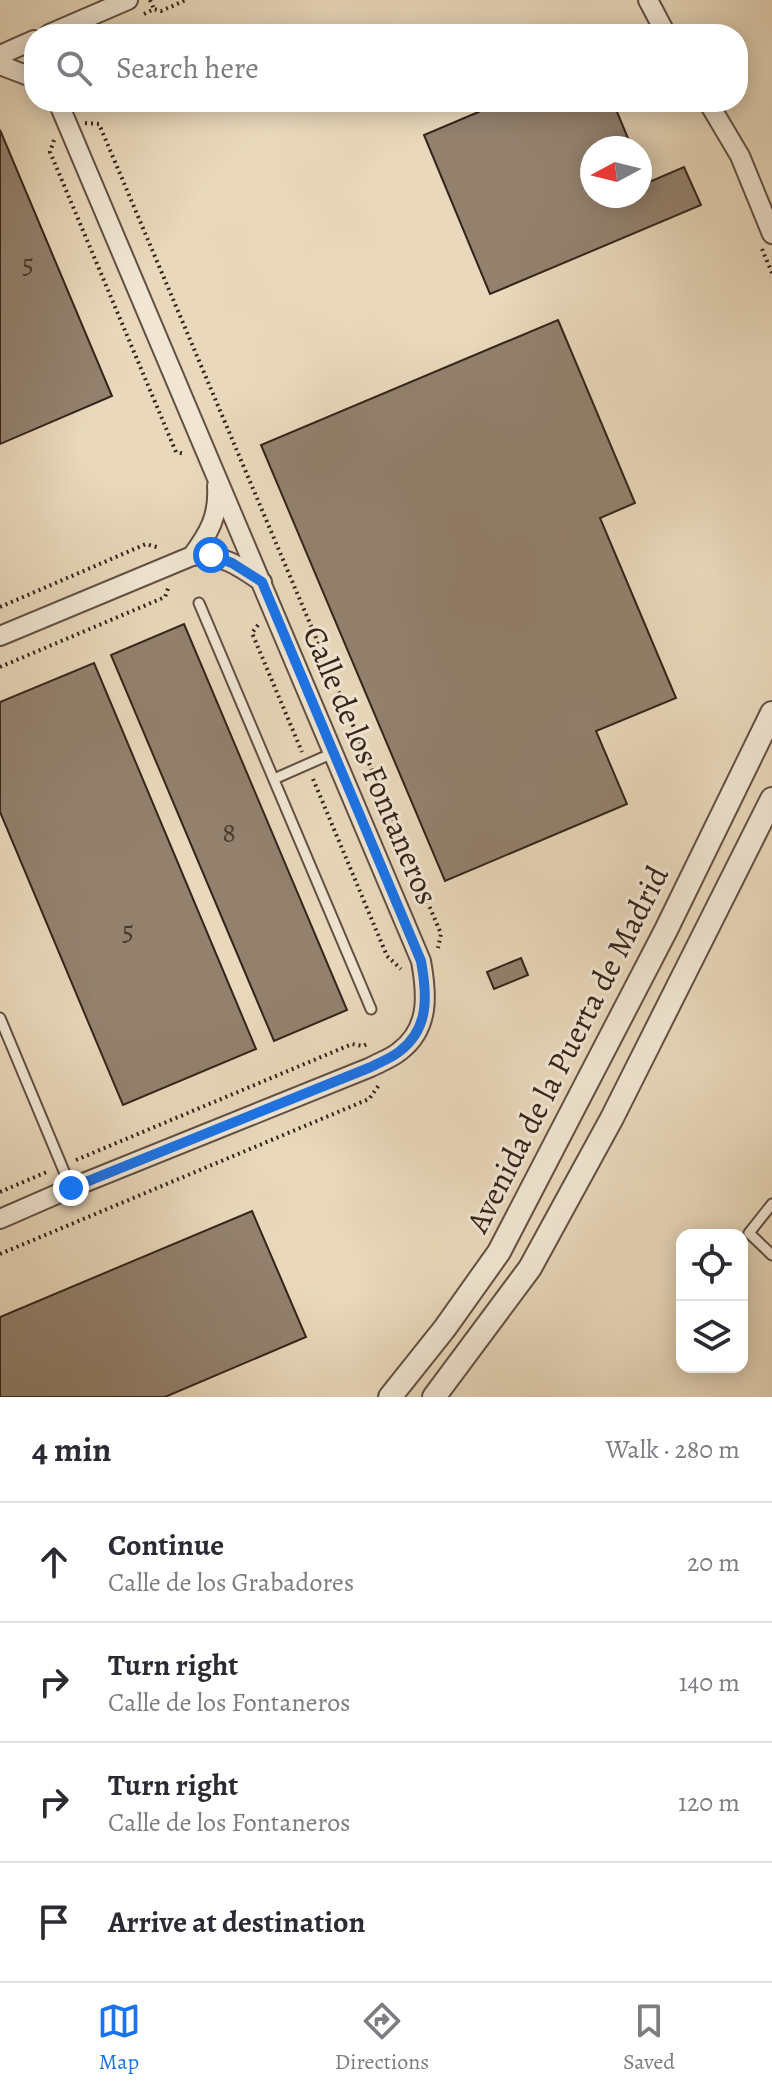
<!DOCTYPE html>
<html lang="en">
<head>
<meta charset="utf-8">
<style>
  body { margin:0; font-family:Alegreya,serif; background:#f7f7f7; color:#2b2b33 }
  .controls { position:absolute; right:24px; bottom:24px; display:grid; overflow:hidden; border-radius:16px; box-shadow:0 4px 20px #0003 }
  .controls button { width:72px; height:72px; display:grid; place-items:center; padding:0; border:0; border-bottom:2px solid #e1e1e2; background:#fff; color:#2b2b33; font:40px sans-serif }
  .compass { position:absolute; left:580px; top:136px; width:72px; height:72px; border-radius:50%; background:#fff; box-shadow:0 4px 20px #0003; rotate:263deg }
  .stop { position:absolute; width:24px; height:24px; margin:-18px; border:6px solid #1a73e8; border-radius:50%; background:#fff }
  .stop.end { background:#1a73e8; border-color:#fff; box-shadow:0 2px 8px #0008 }
  .list { margin:0; padding:0; list-style:none }
  h2 { display:flex; justify-content:space-between; align-items:center; height:104px; margin:0; padding:0 32px; font-size:34px }
  h2 small { font-size:26px; font-weight:400; color:#7c7c81 }
  .list li { display:grid; grid-template-columns:52px 1fr auto; gap:24px; align-items:center; box-sizing:border-box; height:120px; padding:0 32px; border-top:2px solid #e1e1e2 }
  .list b { display:block; font-size:30px; white-space:nowrap }
  .list p { margin:0; font-size:26px; white-space:nowrap; color:#7c7c81 }
  .list em { font-size:26px; font-style:normal; color:#7c7c81 }
  .icon { flex:none; width:44px; height:44px; fill:none; stroke:currentColor; stroke-width:2; stroke-linecap:round; stroke-linejoin:round }
  .map { position:relative; flex:none; width:772px; height:1397px; overflow:hidden }
  .search { position:absolute; background:#fff; box-shadow:0 4px 20px #0003; left:24px; right:24px; top:24px; height:88px; display:flex; align-items:center; gap:20px; box-sizing:border-box; padding:0 28px; border-radius:32px; color:#7c7c81; font-size:30px }
  .sheet { height:584px; background:#fff }
  nav { display:flex; justify-content:space-around; align-items:center; box-sizing:border-box; height:112px; border-top:2px solid #e1e1e2; background:#fff; font-size:22px; color:#7c7c81 }
  nav a { display:grid; justify-items:center; gap:4px }
  nav .on { color:#1a73e8 }
  .map>svg:first-child { display:block }
  .building { fill:#93816e; stroke:#35231b; stroke-width:2 }
  .lines { fill:none; stroke-linecap:round; stroke-linejoin:round }
  .service-casing { stroke:#625043; stroke-width:13 }
  .minor-casing { stroke:#625043; stroke-width:22 }
  .tertiary-casing { stroke:#625043; stroke-width:26 }
  .path { stroke:#35231b; stroke-width:4; stroke-dasharray:2 4; stroke-linecap:butt }
  .service { stroke:#f1e6d3; stroke-width:9 }
  .minor { stroke:#f1e6d3; stroke-width:18 }
  .tertiary { stroke:#f1e6d3; stroke-width:22 }
  .route { stroke:#1a73e8; stroke-width:10 }
  .labels { text-anchor:middle; stroke-width:6; stroke-linejoin:round; paint-order:stroke }
  .number-label { font-size:28px; fill:#4c3a30 }
  .street-label { font-size:32px; fill:#35231b; stroke:#f1e6d3 }
</style>
</head>
<body>
<div class="map">
<svg width="772" height="1397" viewBox="0 0 772 1397">
  <rect width="100%" height="100%" fill="#e9d8bb"/>
  <filter id="stains"><feTurbulence type="fractalNoise" baseFrequency=".0025" numOctaves="4"/><feColorMatrix values="0 0 0 0 .2 0 0 0 0 .09 0 0 0 0 .02 0 0 0 .5 -.17"/></filter>
  <radialGradient id="worn" r=".72"><stop offset=".6" stop-color="#630" stop-opacity="0"/><stop offset="1" stop-color="#630" stop-opacity=".3"/></radialGradient>
  <path class="building" d="M502,102H613L632,148H592V196H640V167L647,183L684,167L701,205L490,294L424,135Z
    M0,130L112,396L0,444Z
    M558,320L635,503L600,518L676,698L596,731L627,804L445,881L261,445Z
    M184,624L347,1010L274,1041L111,655Z
    M94,663L256,1049L123,1105L0,812V702Z
    M521,958L528,975L494,989L487,972Z
    M252,1211L306,1337L165,1397H0V1317Z"/>
  <g class="lines">
    <g class="service-casing">
      <path id="service" d="M199,603L371,1009
        M274,779L333,753
        M0,1018L71,1188
        M772,1204L749,1233L772,1255"/>
    </g>
    <g class="minor-casing">
      <path id="minor" d="M648,0L666,34
        M49,34L128,0
        M0,55L34,40
        M0,65L34,78
        M708,102L740,156L772,234
        M192,556C209,533 219,516 217,486
        M0,636L192,556C222,554 238,565 262,582
        M0,1219L71,1188L371,1067C380,1062 392,1058 400,1051C430,1028 427,994 421,961L58,102"/>
    </g>
    <g class="tertiary-casing">
      <path id="tertiary" d="M390,1397L445,1328L499,1252L666,930L772,713
        M434,1397L530,1268L612,1118L772,799"/>
    </g>
    <path class="path" d="M150,0L154,9
      M144,14L154,9L161,11L186,0
      M85,123L99,124L439,929L441,934L438,948
      M54,140L50,152L176,452L185,454
      M762,249L772,273
      M0,607L146,544L160,548
      M258,625L252,633L302,752
      M0,667L165,597L169,586
      M313,779L387,956L401,969
      M76,1160L352,1044L363,1046L367,1044
      M0,1192L49,1171
      M0,1254L369,1099L379,1085"/>
    <use href="#service" class="service"/>
    <use href="#minor" class="minor"/>
    <use href="#tertiary" class="tertiary"/>
  </g>
  <g class="lines">
    <path class="route" d="M71,1188L371,1067C380,1062 392,1058 400,1051C430,1028 427,994 421,961L262,582L232,563L211,555"/>
  </g>
  <g class="labels">
    <g class="number-label">
      <text x="28" y="273">5</text>
      <text x="229" y="842">8</text>
      <text x="128" y="940">5</text>
    </g>
    <g class="street-label">
      <text transform="translate(371 765) rotate(67)" y="11">Calle de los Fontaneros</text>
      <text transform="translate(567 1049) rotate(-63)" y="11">Avenida de la Puerta de Madrid</text>
    </g>
  </g>
  <rect width="100%" height="100%" filter="url(#stains)"/>
  <rect width="100%" height="100%" fill="url(#worn)"/>
</svg>
<div class="controls">
<button><svg class="icon" aria-label="locate" viewBox="0 0 24 24"><circle cx="12" cy="12" r="6"/><path d="M12 2v4M12 18v4M2 12h4M18 12h4"/></svg></button>
<button><svg class="icon" aria-label="layers" viewBox="0 0 24 24"><path d="M12 4l9 5-9 5-9-5zM3 14l9 5 9-5"/></svg></button>
</div>
<svg class="compass" viewBox="-18 -18 36 36"><path d="M0-13l5 13h-10z" fill="#e53935"/><path d="M0 13l5-13h-10z" fill="#7c7c81"/></svg>
<div class="stop" style="left:211px;top:555px"></div>
<div class="stop end" style="left:71px;top:1188px"></div>
<div class="search"><svg class="icon" aria-label="search" viewBox="0 0 24 24"><circle cx="10" cy="10" r="6"/><path d="M15 15l6 6"/></svg>Search here</div>
</div>
<section class="sheet">
<h2>4 min<small>Walk · 280 m</small></h2>
<ul class="list">
<li><svg class="icon" aria-label="ahead" viewBox="0 0 24 24"><path d="M12 20V5M6 11l6-6 6 6"/></svg><div><b>Continue</b><p>Calle de los Grabadores</p></div><em>20 m</em></li>
<li><svg class="icon" aria-label="right" viewBox="0 0 24 24"><path d="M7 20v-9h11M14 6l5 5-5 5"/></svg><div><b>Turn right</b><p>Calle de los Fontaneros</p></div><em>140 m</em></li>
<li><svg class="icon" aria-label="right" viewBox="0 0 24 24"><path d="M7 20v-9h11M14 6l5 5-5 5"/></svg><div><b>Turn right</b><p>Calle de los Fontaneros</p></div><em>120 m</em></li>
<li><svg class="icon" aria-label="arrive" viewBox="0 0 24 24"><path d="M6 21V4h12l-3 4 3 4H6"/></svg><div><b>Arrive at destination</b></div></li>
</ul>
</section>
<nav>
<a class="on"><svg class="icon" aria-label="map" viewBox="0 0 24 24"><path d="M3 6l6-2 6 2 6-2v14l-6 2-6-2-6 2zM9 4v14M15 6v14"/></svg>Map</a>
<a><svg class="icon" aria-label="directions" viewBox="0 0 24 24"><path d="M12 3l9 9-9 9-9-9zM9 14v-3h6M13 9l2 2-2 2"/></svg>Directions</a>
<a><svg class="icon" aria-label="saved" viewBox="0 0 24 24"><path d="M7 4h10v16l-5-4-5 4z"/></svg>Saved</a>
</nav>
</body>
</html>
